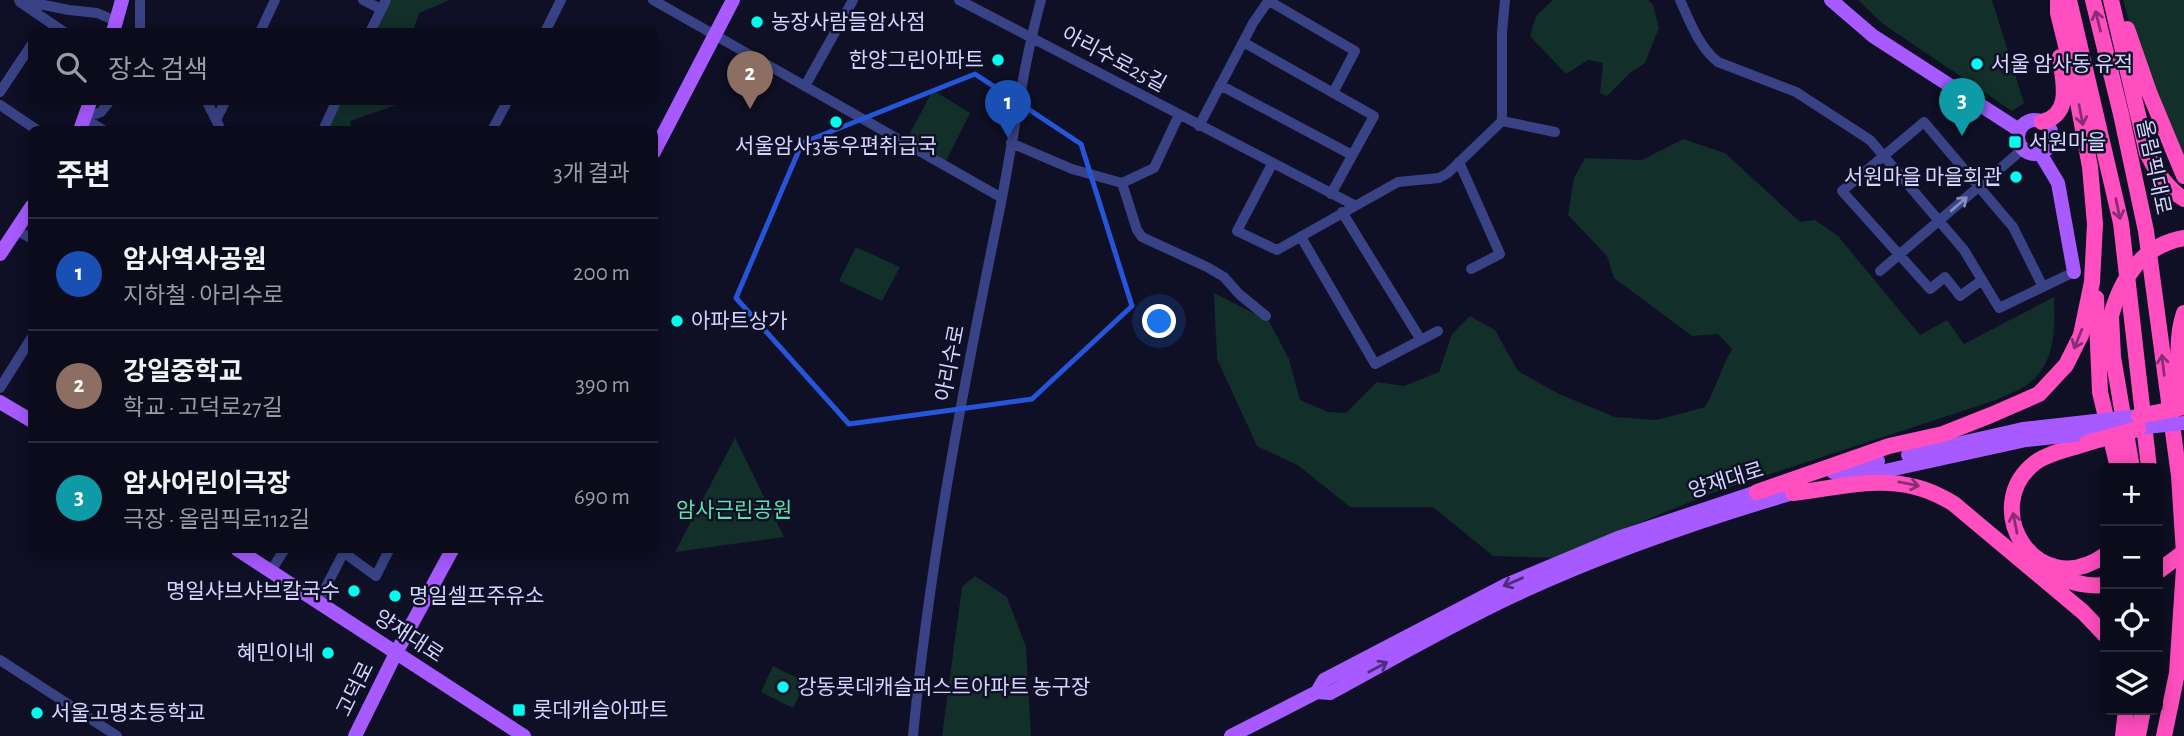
<!DOCTYPE html>
<html lang="ko">
<head>
<meta charset="utf-8">
<style>
  body { margin:0; font-family:"Alegreya Sans","Noto Sans KR",sans-serif; background:#141425; color:#f1f3f6 }
  .controls { position:absolute; right:21px; bottom:21px; display:grid; overflow:hidden; border-radius:10px; box-shadow:0 4px 18px #0003 }
  .controls button { width:63px; height:63px; display:grid; place-items:center; padding:0; border:0; border-bottom:2px solid #2b2b3b; background:#0b0b1c; color:#f1f3f6; font:35px sans-serif }
  .you { position:absolute; left:1160px; top:322px; width:24px; height:24px; margin:-18px; border:5px solid #fff; border-radius:50%; background:#1a73e8; box-shadow:0 0 0 10px #1a73e833 }
  .badge { display:grid; place-items:center; width:46px; height:46px; border-radius:50%; background:#00feef; color:#fff; font-size:23px; font-weight:700 }
  .pin { position:absolute; translate:-50% -58px; filter:drop-shadow(0 2px 4px #0008) }
  .pin::after { content:''; position:absolute; top:37px; width:24px; height:21px; background:inherit; clip-path:polygon(0 0,100% 0,50% 100%) }
  .list { margin:0; padding:0; list-style:none }
  h2 { display:flex; justify-content:space-between; align-items:center; height:91px; margin:0; padding:0 28px; font-size:30px }
  h2 small { font-size:23px; font-weight:400; color:#9a9ba3 }
  .list li { display:grid; grid-template-columns:46px 1fr auto; gap:21px; align-items:center; box-sizing:border-box; height:112px; padding:0 28px; border-top:2px solid #2b2b3b }
  .list b { display:block; font-size:26px; white-space:nowrap }
  .list p { margin:0; font-size:23px; white-space:nowrap; color:#9a9ba3 }
  .list em { font-size:23px; font-style:normal; color:#9a9ba3 }
  .icon { flex:none; width:38px; height:38px; fill:none; stroke:currentColor; stroke-width:2; stroke-linecap:round; stroke-linejoin:round }
  .map { position:relative; flex:none; width:2184px; height:736px; overflow:hidden }
  .search { position:absolute; background:#0b0b1c; box-shadow:0 4px 18px #0003; left:28px; top:28px; width:630px; height:77px; display:flex; align-items:center; gap:18px; box-sizing:border-box; padding:0 24px; border-radius:10px; color:#9a9ba3; font-size:26px }
  .panel { position:absolute; background:#0b0b1c; box-shadow:0 4px 18px #0003; left:28px; top:126px; width:630px; height:427px; border-radius:10px }
  .map>svg:first-child { display:block }
  .green { fill:#122f2a }
  .lines { fill:none; stroke-linecap:round; stroke-linejoin:round }
  .minor { stroke:#394285; stroke-width:10 }
  .major { stroke:#a75aff; stroke-width:14 }
  .highway { stroke:#ff4ebf; stroke-width:16 }
  .major-bridge { stroke:#a75aff; stroke-width:14 }
  .highway-bridge { stroke:#ff4ebf; stroke-width:16 }
  .oneway { stroke:#872e72 }
  .oneway2 { stroke:#868cc2 }
  .oneway3 { stroke:#4c2d7c }
  .marked { fill:none; stroke:#2655da; stroke-width:5; stroke-linejoin:round }
  .poi-dot { fill:#00feef; stroke:#0f0f25; stroke-width:2.5 }
  .labels { text-anchor:middle; stroke-width:5; stroke-linejoin:round; paint-order:stroke }
  .poi-label { font-size:21px; fill:#d3d5ff; stroke:#0f0f25; text-anchor:start }
  .street-label { font-size:21px; fill:#d3d5ff; stroke:#0f0f25 }
  .park-label { font-size:21px; fill:#5de1ab; stroke:#0f0f25 }
</style>
</head>
<body>
<div class="map">
<svg width="2184" height="736" viewBox="0 0 2184 736">
  <rect width="100%" height="100%" fill="#0f0f25"/>
  <path class="green" d="M386,0H450L419,13L414,29L408,31L370,32Z
    M1553,0H1648L1653,5L1659,28L1645,63L1630,73L1607,96L1600,93L1603,63L1588,60L1566,74L1530,36L1536,16Z
    M1858,0H1992L2024,103L2012,111L1883,24Z
    M2123,0H2184V156L2134,39Z
    M933,90L970,113L946,161L911,140L910,133Z
    M336,102H405L350,121L352,129L323,130Z
    M1683,139L1725,153L1800,222L1815,220L1838,236L1920,335L1947,320L1964,344L2054,297C2055,329 2056,364 2027,385C2018,391 2006,395 1996,400L1712,493L1554,558L1493,556L1433,507H1350L1299,466L1257,446L1217,359L1214,293L1269,321L1289,359L1300,400L1328,412L1346,413L1377,382L1404,386L1439,372L1452,334L1470,316L1495,330L1518,371L1559,394L1615,417L1657,420L1705,407C1716,388 1721,368 1732,349L1718,334L1692,336L1614,278L1607,256L1568,215L1574,178L1585,158L1642,160Z
    M856,247L900,267L882,301L839,281Z
    M735,438L784,537L675,552Z
    M975,576L1007,597L1026,647L1031,736H942L962,587Z
    M773,666L806,682L793,708L761,692Z"/>
  <g class="lines">
    <path class="minor" d="M19,0L69,10L97,13L116,21
      M363,0L381,9
      M653,0L1002,198
      M959,0L1354,205
      M1680,0C1690,22 1699,47 1718,62L1796,92L1870,140L1964,250L1999,308L2074,272
      M1269,1L1355,51L1333,93
      M20,2L64,32
      M140,32V0
      M260,32L275,0
      M370,32L386,0
      M545,32L561,0
      M1243,42L1374,116L1331,194
      M1220,85L1352,155
      M805,86L853,0
      M0,92L32,44
      M207,102L221,130
      M0,105L37,130
      M84,118L101,112L109,102
      M84,118L103,130
      M216,120L225,102
      M1502,121V33L1505,0
      M1199,126L1253,23L1269,0
      M323,130L336,102
      M492,130L507,102
      M1011,143L1072,169L1122,183L1137,230L1142,237L1207,267L1224,277L1239,294L1266,316
      M1459,162L1500,254L1471,269
      M1272,164L1237,231L1277,250L1398,182L1439,178L1448,173L1502,121L1555,132
      M1122,183L1154,168L1179,115
      M1342,212L1421,340
      M15,229L32,239
      M1301,237L1375,364L1438,331
      M1880,271L2023,149
      M1982,280L1960,296L1945,277L1930,289L1842,191L1924,122L2013,227L2043,287
      M0,388L32,337
      M343,552L376,576L389,550
      M271,571L284,550
      M318,602L345,550
      M0,660L117,736
      M913,736C930,558 964,383 1000,208C1014,138 1022,69 1041,0"/>
    <path class="major" d="M1831,0L1873,36L2019,130
      M113,32L122,0
      M2018 137a17 17 0 1 1 34 0a17 17 0 1 1-34 0Z
      M80,130L90,102
      M654,152L733,0
      M2040,153L2058,183L2074,272
      M0,254L32,206
      M0,402L32,421
      M1908,455L2023,429
      M1833,472L1878,461
      M1839,481L2026,440
      M238,550L524,736
      M1317,692L1324,680L1506,585L1618,538L1766,489
      M355,736L396,653L452,550
      M1231,736L1317,692L1330,693C1391,660 1451,625 1513,596C1606,552 1704,519 1803,490"/>
    <path class="highway" d="M2069,0L2121,223L2149,468
      M2093,0L2121,114L2146,231L2179,476L2184,554
      M2111,0L2147,153C2156,171 2166,188 2184,199
      M2127,29L2149,92L2184,176
      M2042,122C2073,114 2063,81 2060,57
      M2096,298L2100,392L2118,468
      M2184,313C2174,342 2180,376 2184,405
      M2111,316L2113,357L2132,468
      M2087,443C2071,449 2050,452 2036,462C1977,506 2036,604 2105,555
      M1757,492L1889,446L1943,434L1991,415L2039,394L2066,365L2081,335L2092,282L2095,224L2090,167L2072,70L2058,13V0
      M1793,493C1852,486 1900,469 1954,504L2083,612L2105,635
      M2047,572C2065,581 2086,587 2105,585
      M2123,736L2126,710
      M2138,736L2143,710
      M2164,736L2177,673L2184,568"/>
    <path class="major-bridge" d="M2023,429L2148,415
      M2026,440L2184,423"/>
    <path class="highway-bridge" d="M2111,316C2121,278 2143,245 2184,238
      M2139,416L2184,407
      M2087,443L2138,429
      M2160,570L2184,552"/>
  </g>
  <defs><path id="oneway-shaft" d="M-6 0H5M1.5-3L5.5 0L1.5 3" fill="none" stroke-width="1.6" stroke-linecap="round" stroke-linejoin="round" transform="scale(1.75)"/></defs>
  <g class="oneway">
    <use href="#oneway-shaft" transform="translate(2098 21) rotate(-104)"/>
    <use href="#oneway-shaft" transform="translate(2081 115) rotate(79)"/>
    <use href="#oneway-shaft" transform="translate(2118 209) rotate(78)"/>
    <use href="#oneway-shaft" transform="translate(2078 339) rotate(112)"/>
    <use href="#oneway-shaft" transform="translate(2163 365) rotate(-97)"/>
    <use href="#oneway-shaft" transform="translate(1909 484) rotate(11)"/>
    <use href="#oneway-shaft" transform="translate(2015 523) rotate(-101)"/>
  </g>
  <use class="oneway2" href="#oneway-shaft" transform="translate(1959 204) rotate(-41)"/>
  <g class="oneway3">
    <use href="#oneway-shaft" transform="translate(1513 582) rotate(157)"/>
    <use href="#oneway-shaft" transform="translate(1378 667) rotate(-28)"/>
  </g>
  <path class="marked" d="M975,74L1081,144L1132,306L1032,399L849,424L736,298L802,143Z"/>
  <g class="poi-dot">
    <circle cx="757" cy="22" r="7"/>
    <circle cx="998" cy="60" r="7"/>
    <circle cx="1977" cy="64" r="7"/>
    <circle cx="836" cy="122" r="7"/>
    <rect x="2008" y="135" width="14" height="14" rx="3.5"/>
    <circle cx="2016" cy="177" r="7"/>
    <circle cx="677" cy="321" r="7"/>
    <circle cx="354" cy="591" r="7"/>
    <circle cx="395" cy="596" r="7"/>
    <circle cx="328" cy="653" r="7"/>
    <circle cx="783" cy="687" r="7"/>
    <rect x="512" y="703" width="14" height="14" rx="3.5"/>
    <circle cx="37" cy="713" r="7"/>
  </g>
  <g class="labels">
    <g class="poi-label">
      <text x="771" y="29">농장사람들암사점</text>
      <text x="984" y="67" text-anchor="end">한양그린아파트</text>
      <text x="1991" y="71">서울 암사동 유적</text>
      <text x="2029" y="149">서원마을</text>
      <text x="836" y="153" text-anchor="middle">서울암사3동우편취급국</text>
      <text x="2002" y="184" text-anchor="end">서원마을 마을회관</text>
      <text x="691" y="328">아파트상가</text>
      <text x="340" y="598" text-anchor="end">명일샤브샤브칼국수</text>
      <text x="409" y="603">명일셀프주유소</text>
      <text x="314" y="660" text-anchor="end">혜민이네</text>
      <text x="797" y="694">강동롯데캐슬퍼스트아파트 농구장</text>
      <text x="533" y="717">롯데캐슬아파트</text>
      <text x="51" y="720">서울고명초등학교</text>
    </g>
    <g class="street-label">
      <text transform="translate(1114 59) rotate(28)" y="7">아리수로25길</text>
      <text transform="translate(2154 167) rotate(78)" y="7">올림픽대로</text>
      <text transform="translate(950 363) rotate(-79)" y="7">아리수로</text>
      <text transform="translate(1726 480) rotate(-17)" y="7">양재대로</text>
      <text transform="translate(409 636) rotate(33)" y="7">양재대로</text>
      <text transform="translate(355 689) rotate(-64)" y="7">고덕로</text>
    </g>
    <g class="park-label">
      <text x="734" y="517">암사근린공원</text>
    </g>
  </g>
</svg>
<div class="controls">
<button>+</button>
<button>−</button>
<button><svg class="icon" aria-label="locate" viewBox="0 0 24 24"><circle cx="12" cy="12" r="6"/><path d="M12 2v4M12 18v4M2 12h4M18 12h4"/></svg></button>
<button><svg class="icon" aria-label="layers" viewBox="0 0 24 24"><path d="M12 4l9 5-9 5-9-5zM3 14l9 5 9-5"/></svg></button>
</div>
<div class="you"></div>
<div class="pin badge" style="left:1008px;top:138px;background:#1a4fb4">1</div>
<div class="pin badge" style="left:750px;top:109px;background:#8d6e63">2</div>
<div class="pin badge" style="left:1962px;top:136px;background:#0f9aa8">3</div>
<div class="search"><svg class="icon" aria-label="search" viewBox="0 0 24 24"><circle cx="10" cy="10" r="6"/><path d="M15 15l6 6"/></svg>장소 검색</div>
<section class="panel">
<h2>주변<small>3개 결과</small></h2>
<ul class="list">
<li><span class="badge" style="background:#1a4fb4">1</span><div><b>암사역사공원</b><p>지하철 · 아리수로</p></div><em>200 m</em></li>
<li><span class="badge" style="background:#8d6e63">2</span><div><b>강일중학교</b><p>학교 · 고덕로27길</p></div><em>390 m</em></li>
<li><span class="badge" style="background:#0f9aa8">3</span><div><b>암사어린이극장</b><p>극장 · 올림픽로112길</p></div><em>690 m</em></li>
</ul>
</section>
</div>
</body>
</html>
